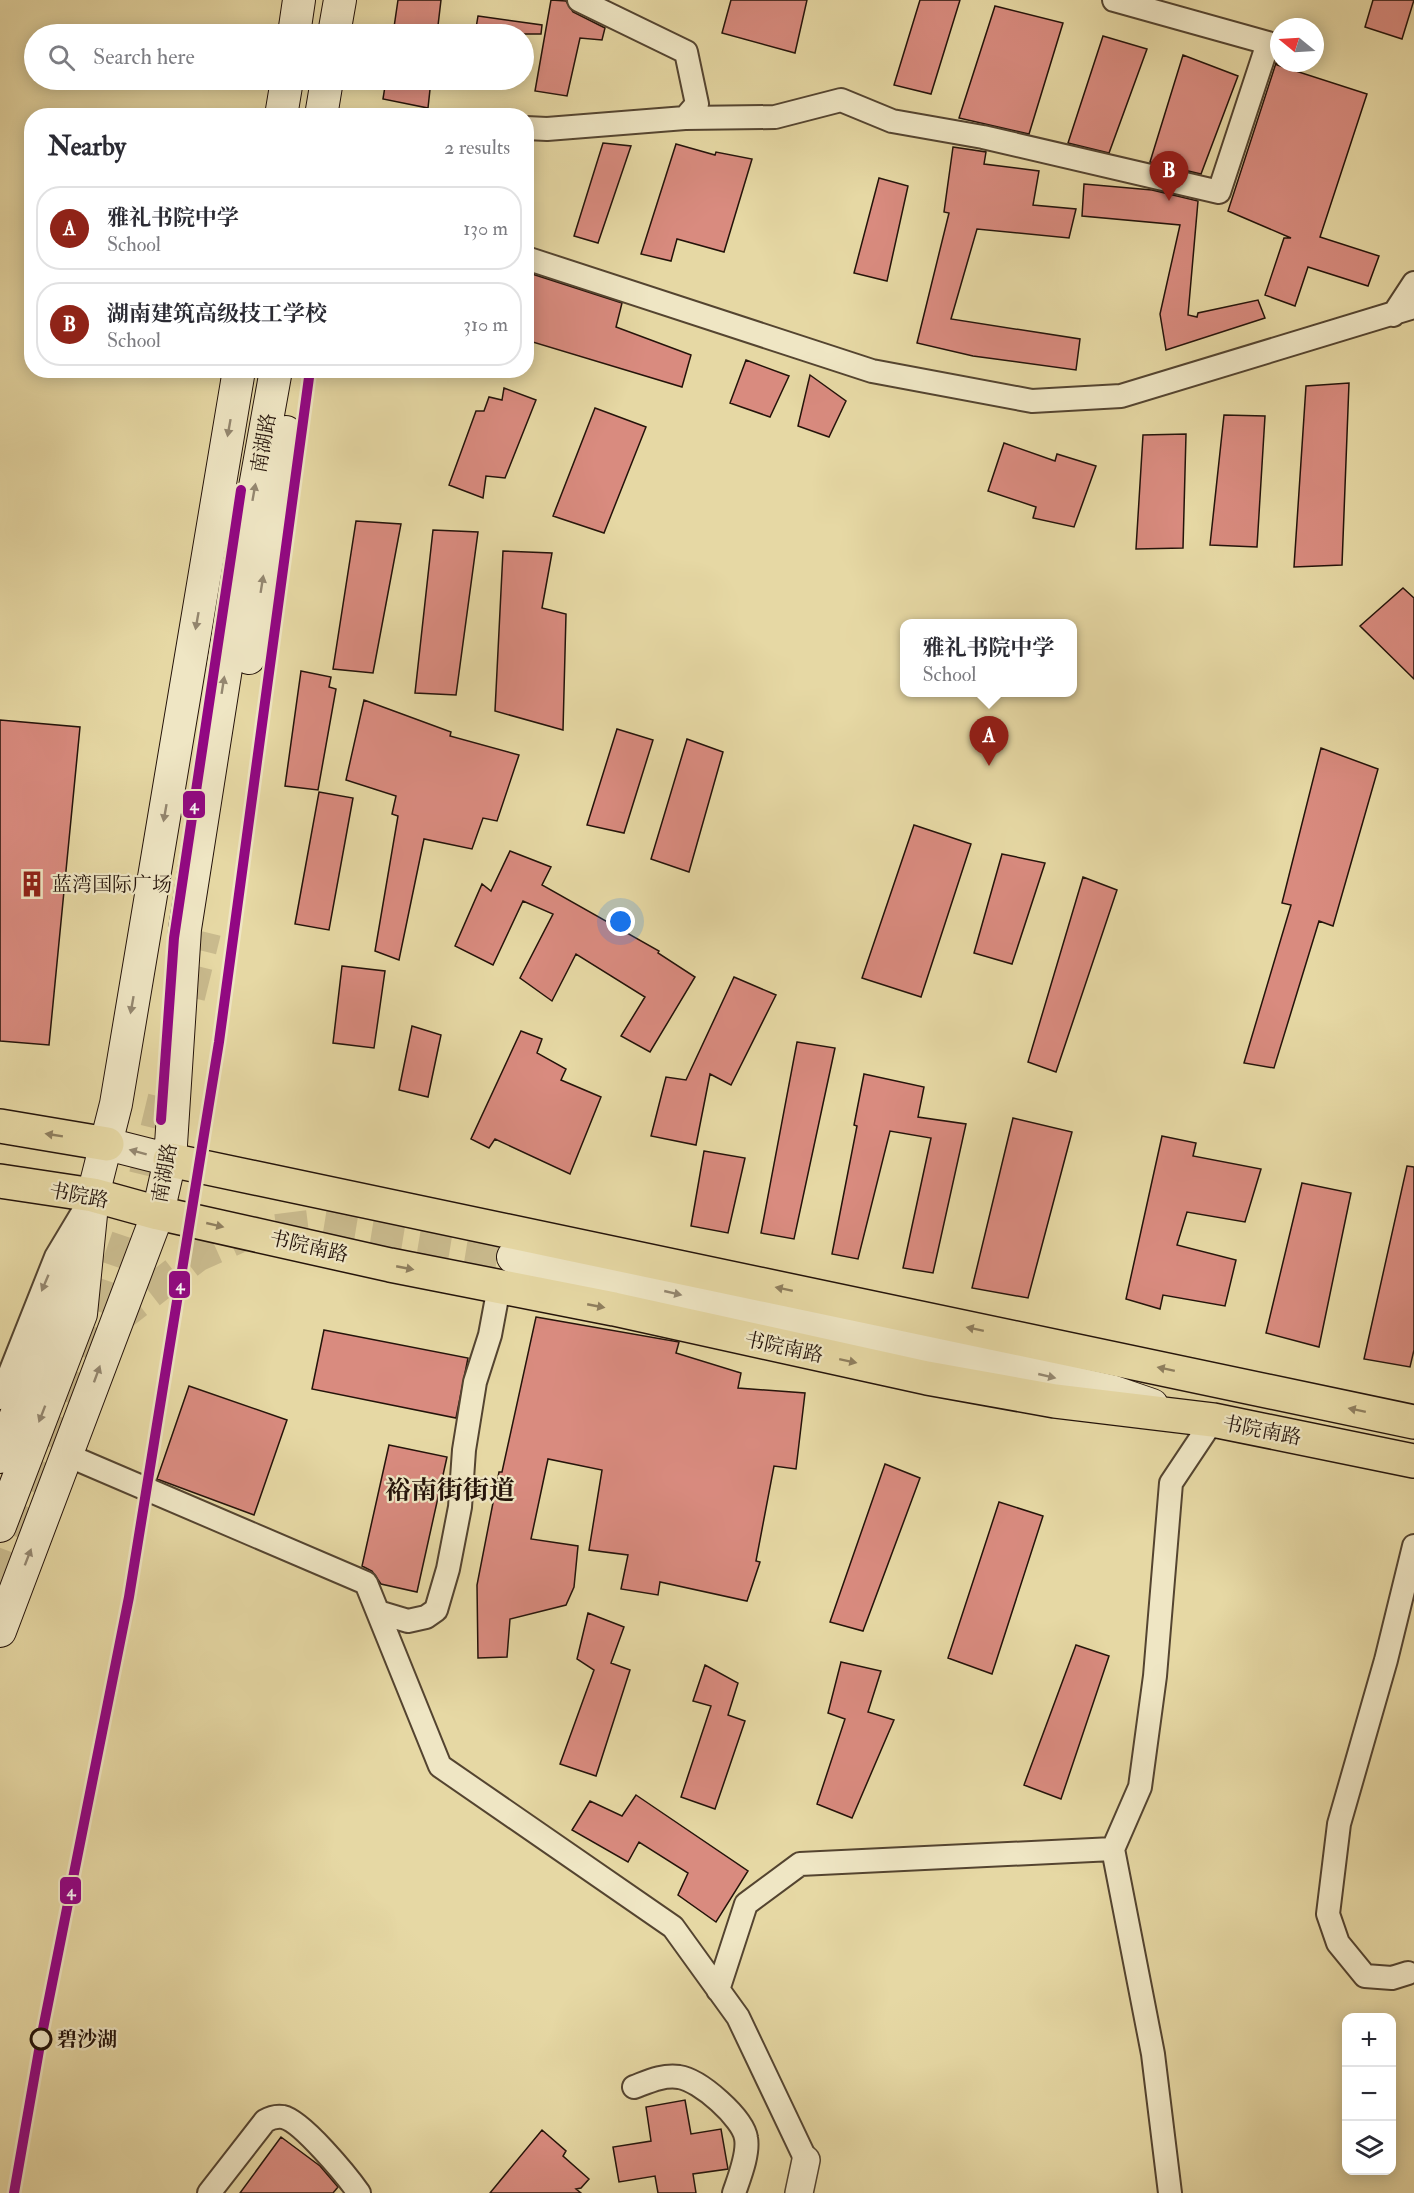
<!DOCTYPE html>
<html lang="en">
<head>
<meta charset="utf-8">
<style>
  body { margin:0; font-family:"IM FELL Double Pica","Noto Serif SC",serif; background:#f7f7f7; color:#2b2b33 }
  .controls { position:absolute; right:18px; bottom:18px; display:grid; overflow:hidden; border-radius:12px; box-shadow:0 3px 15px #0003 }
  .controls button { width:54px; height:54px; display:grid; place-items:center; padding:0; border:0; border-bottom:2px solid #e1e1e2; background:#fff; color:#2b2b33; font:30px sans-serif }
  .compass { position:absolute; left:1270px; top:18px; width:54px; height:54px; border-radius:50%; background:#fff; box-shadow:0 3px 15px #0003; rotate:288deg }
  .you { position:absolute; left:621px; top:922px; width:21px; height:21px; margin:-15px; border:4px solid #fff; border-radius:50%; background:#1a73e8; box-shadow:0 0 0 9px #1a73e833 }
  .badge { display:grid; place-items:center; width:39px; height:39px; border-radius:50%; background:#8f2418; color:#fff; font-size:20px; font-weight:700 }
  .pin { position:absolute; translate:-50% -50px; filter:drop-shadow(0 2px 3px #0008) }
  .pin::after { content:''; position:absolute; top:32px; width:21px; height:18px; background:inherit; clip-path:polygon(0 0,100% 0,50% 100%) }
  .popup { position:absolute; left:900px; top:619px; width:177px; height:78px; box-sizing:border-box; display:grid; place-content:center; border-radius:12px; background:#fff; filter:drop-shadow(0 2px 4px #0005); font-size:20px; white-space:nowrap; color:#7c7c81 }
  .popup b { font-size:22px; color:#2b2b33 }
  .popup::after { content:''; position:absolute; left:50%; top:100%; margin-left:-12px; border:12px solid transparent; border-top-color:#fff }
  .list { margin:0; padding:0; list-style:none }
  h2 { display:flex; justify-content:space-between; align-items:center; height:78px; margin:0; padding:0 24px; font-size:26px }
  h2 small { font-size:20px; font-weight:400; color:#7c7c81 }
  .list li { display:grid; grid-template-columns:39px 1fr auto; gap:18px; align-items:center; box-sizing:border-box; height:84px; margin:0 12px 12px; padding:0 12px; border:2px solid #e1e1e2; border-radius:24px }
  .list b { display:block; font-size:22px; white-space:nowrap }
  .list p { margin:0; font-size:20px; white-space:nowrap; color:#7c7c81 }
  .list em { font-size:20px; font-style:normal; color:#7c7c81 }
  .icon { flex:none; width:33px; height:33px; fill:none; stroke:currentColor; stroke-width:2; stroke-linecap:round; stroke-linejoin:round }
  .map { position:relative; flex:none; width:1414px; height:2193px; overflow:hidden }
  .search { position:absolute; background:#fff; box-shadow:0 3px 15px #0003; left:24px; top:24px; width:510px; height:66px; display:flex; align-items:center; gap:15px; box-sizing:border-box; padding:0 21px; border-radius:33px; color:#7c7c81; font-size:22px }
  .panel { position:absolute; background:#fff; box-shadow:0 3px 15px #0003; left:24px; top:108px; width:510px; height:270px; border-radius:24px }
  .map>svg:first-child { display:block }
  .building { fill:#d98b7f; stroke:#24130a; stroke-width:1.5 }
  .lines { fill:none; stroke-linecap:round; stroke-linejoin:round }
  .secondary-tunnel { stroke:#c9ba8d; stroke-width:32; stroke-dasharray:32 16; stroke-linecap:butt }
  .minor-casing { stroke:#544430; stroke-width:26 }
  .tertiary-casing { stroke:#544430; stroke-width:30 }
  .secondary-casing { stroke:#24130a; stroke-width:34 }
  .primary-casing { stroke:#24130a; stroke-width:36 }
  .minor { stroke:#efe6c4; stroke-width:22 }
  .tertiary { stroke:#efe6c4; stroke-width:27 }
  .secondary { stroke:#efe6c4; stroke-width:32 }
  .primary { stroke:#e6d8a4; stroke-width:33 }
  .metro-1-casing { stroke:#efe6c4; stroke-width:15 }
  .metro-1 { stroke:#920783; stroke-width:10 }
  .oneway { fill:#948770 }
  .oneway2 { fill:#8f7f5f }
  .stop-dot { fill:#efe6c4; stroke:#24130a; stroke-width:3 }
  .labels { text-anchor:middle; stroke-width:4.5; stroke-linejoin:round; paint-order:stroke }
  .street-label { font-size:20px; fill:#24130a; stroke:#efe6c4 }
  .poi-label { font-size:20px; fill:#24130a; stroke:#efe6c4; text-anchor:start }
  .stop-label { font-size:20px; font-weight:bold; fill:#24130a; stroke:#efe6c4; text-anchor:start }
  .district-label { font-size:26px; font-weight:bold; fill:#24130a; stroke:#efe6c4 }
  .line-badge { stroke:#efe6c4; stroke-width:2 }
  .badge-label { font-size:16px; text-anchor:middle; font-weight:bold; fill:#fff }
</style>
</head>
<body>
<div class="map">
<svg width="1414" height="2193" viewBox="0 0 1414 2193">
  <rect width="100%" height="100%" fill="#e6d8a4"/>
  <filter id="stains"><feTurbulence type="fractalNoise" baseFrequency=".00333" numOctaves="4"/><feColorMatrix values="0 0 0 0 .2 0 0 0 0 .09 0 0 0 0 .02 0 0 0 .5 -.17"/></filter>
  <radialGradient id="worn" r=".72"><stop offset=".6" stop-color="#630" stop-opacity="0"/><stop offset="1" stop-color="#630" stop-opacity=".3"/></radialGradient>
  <path class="building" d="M398,0H441L437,34H393Z
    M551,0L566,1L573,12L605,28L602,40L580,38L567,96L535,91Z
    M731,0H807L795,53L722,33Z
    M920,0H960L931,94L894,85Z
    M1373,0H1414L1402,39L1365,27Z
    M995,6L1063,23L1029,134L959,118Z
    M478,16L542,25L541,34H475Z
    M1103,36L1147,49L1109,153L1068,143Z
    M1183,55L1238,76L1201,174L1150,162Z
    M1277,60V65L1367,94L1320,237L1379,256L1368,286L1308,267L1295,306L1265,295L1284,238H1291L1228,211Z
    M386,80H431L428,108L383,99Z
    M603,143L631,146L598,243L574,236Z
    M676,144L715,155L716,152L752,159L724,252L677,239L671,261L641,254Z
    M953,147L986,152L984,164L1039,171L1033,205L1076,209L1069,238L977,229L951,319L1080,339L1076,370L973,356L917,343L949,213L944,212Z
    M879,178L908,186L887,281L854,273Z
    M1084,184L1152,190L1198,201L1188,315L1197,317L1198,313L1258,300L1265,318L1166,350L1160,314L1180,225L1082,216Z
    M529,273L622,303L616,327L691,355L682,387L526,340V283Z
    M746,360L789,376L770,417L730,403Z
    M810,375L846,401L829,437L798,426Z
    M1349,383L1342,565L1294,567L1306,386Z
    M504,388L536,400L505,478L486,476L483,498L449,485L476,411H484L489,397L502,400Z
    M595,408L646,427L604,533L553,516Z
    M1224,415L1265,416L1257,547L1210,545Z
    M1186,434L1183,548L1136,549L1143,435Z
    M1004,443L1055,461L1057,454L1096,466L1074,527L1033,518L1036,507L988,491Z
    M356,521L401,524L373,673L333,669Z
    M433,530L478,532L456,695L415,693Z
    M503,551L552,553L542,608L566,614L563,730L495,711Z
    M1403,588L1414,598V679L1360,626Z
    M301,671L331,677L329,687L336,689L318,790L285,786Z
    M364,700L451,732L450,736L519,755L497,821L483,818L472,849L424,839L399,960L375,951L398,816L392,814L396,796L346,780Z
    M0,720L80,727L49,1045L0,1041Z
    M617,729L653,740L624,833L587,825Z
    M687,739L723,752L689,872L651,859Z
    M1321,748L1378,769L1333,926L1319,921L1274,1068L1244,1063L1291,905L1282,903Z
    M319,792L353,798L329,930L295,924Z
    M914,825L971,844L921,997L862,978Z
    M510,851L551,867L542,885L659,951L658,953L695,977L650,1052L621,1036L645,997L576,954L552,1001L520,978L553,914L523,901L493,965L455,946L482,884L491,891Z
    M1002,854L1045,863L1012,964L974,953Z
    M1083,877L1117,890L1056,1072L1028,1062Z
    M342,966L385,971L374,1048L333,1043Z
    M734,977L776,995L731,1085L710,1074L696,1145L651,1136L666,1077L686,1080Z
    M412,1026L441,1035L428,1097L399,1090Z
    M521,1031L542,1039L537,1053L566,1069L561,1080L601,1097L570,1174L495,1139L489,1148L471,1139Z
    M797,1042L835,1048L794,1239L761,1233Z
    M864,1074L924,1087L918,1117L966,1124L933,1273L903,1268L931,1138L890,1131L858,1259L832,1254L857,1126L854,1125Z
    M1013,1118L1072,1132L1028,1298L972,1288Z
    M1162,1136L1196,1143L1193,1156L1261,1169L1245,1222L1187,1212L1177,1245L1236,1260L1225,1306L1163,1295L1160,1309L1126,1299Z
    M704,1151L745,1158L728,1233L691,1226Z
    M1407,1166L1414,1167V1350L1410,1367L1364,1359Z
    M1302,1183L1351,1193L1319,1347L1266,1333Z
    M536,1317L679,1342L676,1353L741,1373L738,1388L805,1393L796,1469L774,1466L756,1561L760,1562L747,1601L660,1582L658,1595L621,1589L628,1555L589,1550L602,1470L548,1459L531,1539L578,1546L574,1587L566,1605L510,1619L507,1657L478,1658L477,1585L499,1472H502Z
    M324,1330L468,1358L456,1418L312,1389Z
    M189,1386L287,1420L254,1515L157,1479Z
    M389,1445L447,1457L417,1592L381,1584L372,1571L362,1566Z
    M885,1464L920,1478L863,1631L830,1622Z
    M999,1502L1043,1516L992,1674L948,1658Z
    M588,1613L624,1627L611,1663L630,1670L596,1776L560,1764L594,1670L577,1659Z
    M1076,1645L1109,1656L1061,1799L1024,1785Z
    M841,1662L881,1671L868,1712L894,1720L852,1818L817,1804L845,1719L828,1713Z
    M705,1665L738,1683L728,1715L745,1721L715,1809L681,1797L711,1706L693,1701Z
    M636,1795L748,1871L716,1922L678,1895L688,1873L639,1842L628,1862L572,1830L590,1801L622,1816Z
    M685,2100L691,2134L721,2129L728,2169L693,2174L696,2193H658L655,2176L619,2182L613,2147L651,2141L646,2107Z
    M542,2130L566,2151L563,2156L589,2179L581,2188L576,2189L581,2193H490Z
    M281,2137L320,2166L338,2187L333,2193H240Z"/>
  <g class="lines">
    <path class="secondary-tunnel" d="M189,997L205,932
      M112,1322L197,1256L246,1234L317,1225L513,1257
      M0,1582L93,1338L136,1212L166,1089"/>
    <g class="minor-casing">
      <path id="minor" d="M685,118L775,117L841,100L892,121L983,137L1219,192L1268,43L1114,0
        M526,128L547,129L685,118L697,104L686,52L579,0
        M526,258L872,371L1032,401L1121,396L1414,307
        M1393,315L1414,283
        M0,1398L56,1257L89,1202
        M67,1455L366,1583L440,1766L673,1927L738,2017L806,2160
        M378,1612L408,1621L426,1617L436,1610L448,1569L460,1507L464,1450L475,1382L490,1335L499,1287
        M1408,1973L1392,1978L1365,1976L1338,1943L1328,1914L1339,1824L1386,1660L1414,1546
        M718,1990L746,1904L800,1864L1113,1849
        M634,2087C650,2081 662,2075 679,2077C700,2080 743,2118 746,2138C749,2154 739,2178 734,2193
        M209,2193L265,2121C270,2118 276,2116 283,2117C302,2121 347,2176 359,2193
        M1170,2193L1153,2054L1113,1849L1140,1787L1155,1676L1171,1483L1213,1420"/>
    </g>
    <g class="tertiary-casing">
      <path id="tertiary" d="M799,2193L806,2160"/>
    </g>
    <g class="secondary-casing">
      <path id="secondary" d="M294,34L299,0
        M334,34L340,0
        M281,116L287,80
        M321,116L327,80
        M249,658L286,432
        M107,1144L170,1160
        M513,1257L1111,1391L1152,1405
        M0,1457L46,1337L74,1253
        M0,1526L81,1314L93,1195L116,1104L239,370
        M0,1631L158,1213L170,1160L185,929L251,509L276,370"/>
    </g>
    <g class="primary-casing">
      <path id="primary" d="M0,1126L107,1144
        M170,1160L1414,1422
        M0,1181L93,1195L158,1213L390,1265L614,1309L927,1378L1055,1401L1213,1420L1414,1461"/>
    </g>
    <use href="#minor" class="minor"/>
    <use href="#tertiary" class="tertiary"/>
    <use href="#secondary" class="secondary"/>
    <use href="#primary" class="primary"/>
    <g class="metro-1-casing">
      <path id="metro-1" d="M161,1120L174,938L241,490
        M14,2193L41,2039L129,1597L219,1042L310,370"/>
    </g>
    <use href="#metro-1" class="metro-1"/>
  </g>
  <defs><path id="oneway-solid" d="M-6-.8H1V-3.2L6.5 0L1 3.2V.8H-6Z" transform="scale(1.5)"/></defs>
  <g class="oneway">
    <use href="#oneway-solid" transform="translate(229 428) rotate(100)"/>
    <use href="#oneway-solid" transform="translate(254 492) rotate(-80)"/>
    <use href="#oneway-solid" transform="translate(262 584) rotate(-81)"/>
    <use href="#oneway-solid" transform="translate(197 621) rotate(100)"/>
    <use href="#oneway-solid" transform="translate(223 685) rotate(-81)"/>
    <use href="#oneway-solid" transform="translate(165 813) rotate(100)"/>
    <use href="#oneway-solid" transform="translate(132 1005) rotate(100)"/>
    <use href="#oneway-solid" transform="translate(138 1152) rotate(-165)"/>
    <use href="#oneway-solid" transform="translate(45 1283) rotate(113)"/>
    <use href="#oneway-solid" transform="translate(673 1293) rotate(13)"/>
    <use href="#oneway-solid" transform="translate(97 1374) rotate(-70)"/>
    <use href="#oneway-solid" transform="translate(1047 1376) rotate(13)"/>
    <use href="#oneway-solid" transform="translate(42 1414) rotate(111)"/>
    <use href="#oneway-solid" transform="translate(28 1557) rotate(-69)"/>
  </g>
  <g class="oneway2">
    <use href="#oneway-solid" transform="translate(54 1135) rotate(-171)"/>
    <use href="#oneway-solid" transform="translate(215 1225) rotate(13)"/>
    <use href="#oneway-solid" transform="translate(405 1268) rotate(11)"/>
    <use href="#oneway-solid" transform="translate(784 1289) rotate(-168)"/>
    <use href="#oneway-solid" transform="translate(596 1306) rotate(11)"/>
    <use href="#oneway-solid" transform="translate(975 1329) rotate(-168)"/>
    <use href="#oneway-solid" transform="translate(848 1361) rotate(12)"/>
    <use href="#oneway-solid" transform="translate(1166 1369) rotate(-168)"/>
    <use href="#oneway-solid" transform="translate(1357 1410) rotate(-168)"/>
  </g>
  <defs>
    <g id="building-bare" transform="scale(2.07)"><path d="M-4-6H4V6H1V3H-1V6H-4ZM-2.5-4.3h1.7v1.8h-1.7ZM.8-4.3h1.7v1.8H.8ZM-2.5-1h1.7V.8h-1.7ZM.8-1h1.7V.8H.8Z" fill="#8f2418" stroke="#efe6c4" stroke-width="2.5" paint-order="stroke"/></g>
  </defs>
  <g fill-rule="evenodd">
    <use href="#building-bare" x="32" y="884"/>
  </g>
  <circle class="stop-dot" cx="41" cy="2039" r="10"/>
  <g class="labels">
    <g class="street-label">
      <text transform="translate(263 443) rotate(-80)" y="7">南湖路</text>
      <text transform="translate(164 1173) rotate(-80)" y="7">南湖路</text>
      <text transform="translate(79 1195) rotate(11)" y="7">书院路</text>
      <text transform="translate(309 1246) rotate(13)" y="7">书院南路</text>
      <text transform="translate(784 1347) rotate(12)" y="7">书院南路</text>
      <text transform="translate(1262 1430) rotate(11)" y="7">书院南路</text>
    </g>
    <g class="poi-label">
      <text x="52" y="891">蓝湾国际广场</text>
    </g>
    <g class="stop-label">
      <text x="57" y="2046">碧沙湖</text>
    </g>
    <g class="district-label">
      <text x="450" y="1499">裕南街街道</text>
    </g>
  </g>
  <g class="line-badge">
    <rect x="182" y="790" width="24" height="29" rx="6" fill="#920783"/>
    <rect x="168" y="1270" width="23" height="29" rx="6" fill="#920783"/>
    <rect x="59" y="1876" width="23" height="29" rx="6" fill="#920783"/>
  </g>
  <g class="badge-label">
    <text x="194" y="810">4</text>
    <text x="180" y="1290">4</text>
    <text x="71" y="1896">4</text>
  </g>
  <rect width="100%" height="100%" filter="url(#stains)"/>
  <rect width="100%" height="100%" fill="url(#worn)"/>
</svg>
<div class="controls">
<button>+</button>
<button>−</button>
<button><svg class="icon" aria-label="layers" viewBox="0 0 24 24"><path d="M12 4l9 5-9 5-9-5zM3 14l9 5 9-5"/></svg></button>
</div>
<svg class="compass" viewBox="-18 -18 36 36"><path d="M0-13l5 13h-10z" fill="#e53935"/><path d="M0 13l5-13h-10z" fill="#7c7c81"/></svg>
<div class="you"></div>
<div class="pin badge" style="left:989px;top:766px">A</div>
<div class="popup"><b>雅礼书院中学</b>School</div>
<div class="pin badge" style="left:1169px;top:201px">B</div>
<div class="search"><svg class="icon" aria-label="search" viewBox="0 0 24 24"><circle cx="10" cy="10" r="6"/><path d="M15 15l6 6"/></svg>Search here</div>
<section class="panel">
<h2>Nearby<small>2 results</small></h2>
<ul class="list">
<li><span class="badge">A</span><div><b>雅礼书院中学</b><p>School</p></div><em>130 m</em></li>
<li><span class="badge">B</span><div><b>湖南建筑高级技工学校</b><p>School</p></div><em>310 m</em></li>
</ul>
</section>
</div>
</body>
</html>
